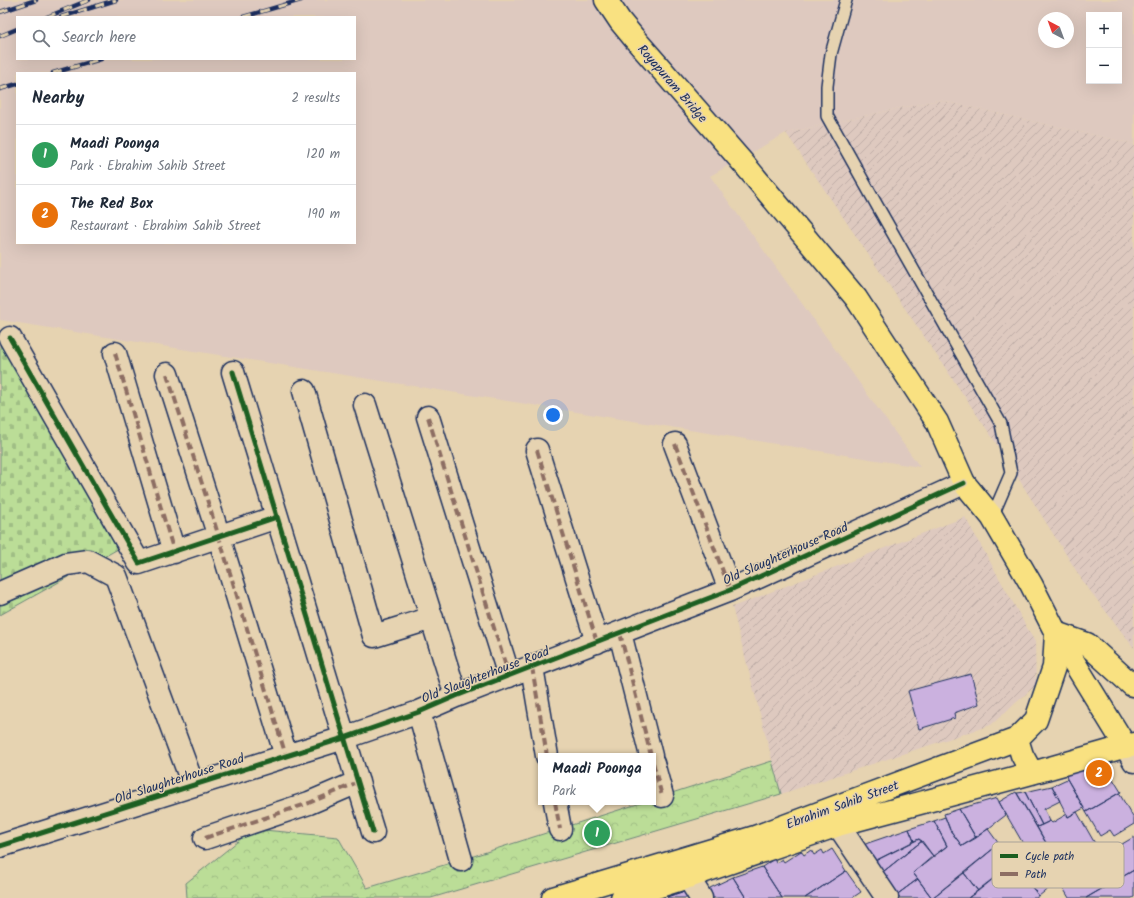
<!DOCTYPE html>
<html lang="en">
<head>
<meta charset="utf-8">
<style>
  body { margin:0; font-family:Kalam,sans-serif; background:#f2f2f3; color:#1f2937 }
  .controls { position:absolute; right:12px; top:12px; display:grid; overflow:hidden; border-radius:0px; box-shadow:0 4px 16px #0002 }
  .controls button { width:36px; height:36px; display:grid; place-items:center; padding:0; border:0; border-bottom:1px solid #e0e1e3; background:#fff; color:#1f2937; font:20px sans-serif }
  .compass { position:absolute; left:1038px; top:12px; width:36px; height:36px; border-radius:50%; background:#fff; box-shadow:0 4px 16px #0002; rotate:319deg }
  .you { position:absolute; left:553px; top:415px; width:14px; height:14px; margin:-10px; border:3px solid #fff; border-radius:50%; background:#1a73e8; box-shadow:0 0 0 6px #1a73e833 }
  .badge { display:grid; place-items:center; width:26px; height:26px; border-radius:50%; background:#c8321e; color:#fff; font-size:13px; font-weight:700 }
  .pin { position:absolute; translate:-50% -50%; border:2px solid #fff; box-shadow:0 1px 4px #0006 }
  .popup { position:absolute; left:538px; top:753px; width:118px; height:52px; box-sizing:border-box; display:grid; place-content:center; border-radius:0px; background:#fff; filter:drop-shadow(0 1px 3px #0005); font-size:13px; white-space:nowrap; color:#747a83 }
  .popup b { font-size:15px; color:#1f2937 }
  .popup::after { content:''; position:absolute; left:50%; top:100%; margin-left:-8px; border:8px solid transparent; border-top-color:#fff }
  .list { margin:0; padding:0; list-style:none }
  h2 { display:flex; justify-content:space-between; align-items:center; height:52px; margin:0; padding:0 16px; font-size:17px }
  h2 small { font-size:13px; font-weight:400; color:#747a83 }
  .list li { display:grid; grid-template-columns:26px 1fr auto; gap:12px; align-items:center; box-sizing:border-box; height:60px; padding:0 16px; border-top:1px solid #e0e1e3 }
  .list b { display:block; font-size:15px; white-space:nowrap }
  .list p { margin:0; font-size:13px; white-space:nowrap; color:#747a83 }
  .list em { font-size:13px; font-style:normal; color:#747a83 }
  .icon { flex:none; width:22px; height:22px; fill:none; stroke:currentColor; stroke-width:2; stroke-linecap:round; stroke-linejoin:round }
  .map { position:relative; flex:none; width:1134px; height:898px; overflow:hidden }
  .search { position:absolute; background:#fff; box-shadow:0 4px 16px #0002; left:16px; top:16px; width:340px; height:44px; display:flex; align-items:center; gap:10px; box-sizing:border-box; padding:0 14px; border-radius:0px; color:#747a83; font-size:15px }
  .panel { position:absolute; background:#fff; box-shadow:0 4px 16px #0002; left:16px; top:72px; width:340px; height:172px; border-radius:0px }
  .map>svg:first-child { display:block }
  .built { fill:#dec9bf; fill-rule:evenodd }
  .industrial { fill:url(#industrial-furrows) }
  .cemetery { fill:url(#cemetery-stones); stroke:#6b867a }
  .park { fill:url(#park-crowns); stroke:#6b867a }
  .building { fill:#cbb1df; stroke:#1b2f5e }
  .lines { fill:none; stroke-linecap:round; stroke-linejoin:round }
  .lane-casing { stroke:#1b2f5e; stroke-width:14 }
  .street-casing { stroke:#1b2f5e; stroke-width:25 }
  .secondary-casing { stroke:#1b2f5e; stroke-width:25 }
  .primary-casing { stroke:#1b2f5e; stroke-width:25 }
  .lane { stroke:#e6d3b1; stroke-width:11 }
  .street { stroke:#e6d3b1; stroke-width:22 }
  .secondary { stroke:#e6d3b1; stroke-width:22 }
  .primary { stroke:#f9e181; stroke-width:22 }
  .rail-casing { stroke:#1b2f5e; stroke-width:4.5 }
  .rail { stroke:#e6d3b1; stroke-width:3; stroke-dasharray:9; stroke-linecap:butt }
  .quiet { stroke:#8d6e63; stroke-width:4; stroke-dasharray:8 4; stroke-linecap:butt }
  .cycleway-casing { stroke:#e6d3b1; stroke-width:8 }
  .cycleway { stroke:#1b5e20; stroke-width:5 }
  .labels { text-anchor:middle; stroke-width:3; stroke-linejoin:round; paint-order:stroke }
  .street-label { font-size:13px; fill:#1b2f5e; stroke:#e6d3b1 }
  .key { fill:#e6d3b1; stroke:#a9a298; stroke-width:1 }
  .key-label { font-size:11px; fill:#1b2f5e }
</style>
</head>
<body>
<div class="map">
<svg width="1134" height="898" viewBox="0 0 1134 898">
  <defs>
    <pattern id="industrial-furrows" width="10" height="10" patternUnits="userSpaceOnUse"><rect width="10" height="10" fill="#dec9bf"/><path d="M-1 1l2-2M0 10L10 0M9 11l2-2" fill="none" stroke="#beada7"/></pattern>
    <pattern id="cemetery-stones" width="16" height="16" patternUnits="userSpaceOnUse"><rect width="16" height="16" fill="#bbdd97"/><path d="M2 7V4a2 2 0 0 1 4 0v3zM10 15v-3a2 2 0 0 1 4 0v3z" fill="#a0be85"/></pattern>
    <pattern id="park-crowns" width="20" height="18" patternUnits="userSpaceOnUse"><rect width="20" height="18" fill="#bbdd97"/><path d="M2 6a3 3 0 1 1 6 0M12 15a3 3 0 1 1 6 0" fill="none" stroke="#a0be85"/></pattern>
  </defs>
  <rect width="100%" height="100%" fill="#e6d3b1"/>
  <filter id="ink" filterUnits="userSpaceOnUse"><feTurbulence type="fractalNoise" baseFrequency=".025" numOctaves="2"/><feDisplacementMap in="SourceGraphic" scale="8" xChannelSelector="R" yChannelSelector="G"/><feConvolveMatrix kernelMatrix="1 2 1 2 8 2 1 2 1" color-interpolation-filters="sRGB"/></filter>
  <g filter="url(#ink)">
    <path class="built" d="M0,0H1134V144L938,100L786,133L710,176L920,467L0,320ZM1089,15H1119V81H1089ZM17,17H355V59H17ZM1044,18H1068V42H1044ZM17,73H355V243H17Z"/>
    <path class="industrial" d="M938,100L1134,144V648L1084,583L996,443L786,133Z
      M965,517L1035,642L1036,685L991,725L781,794L732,607Z"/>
    <path class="cemetery" d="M0,338L118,549L0,615Z"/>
    <path class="park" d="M772,761L781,794L431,898H187L186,883L253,829L338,837L367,888L461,860L644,802H653V799Z"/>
    <path class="building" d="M971,674L979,704L954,713L955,718L919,729L908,691Z
      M1103,763L1121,792L1086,812L1067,779L1066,775L1068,772Z
      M1067,779L1084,808L1068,817L1052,786Z
      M1052,786L1060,801L1044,809L1050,821L1042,825L1025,792Z
      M1016,792L1060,867L1043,878L999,802Z
      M1025,792L1042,825L1037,827L1017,793Z
      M1119,793L1134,819V824L1114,836L1110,830L1100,836L1086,812Z
      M997,798L1006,815L976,838L959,809Z
      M959,809L976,838L962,846L950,830L944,814Z
      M1077,812L1097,847L1060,867L1037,827L1050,821L1052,823L1067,814L1068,817Z
      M945,817L950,830L962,846L988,829L999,844L932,898L913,873L947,846L934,821Z
      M934,821L947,846L933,856L919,839L914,841L909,829Z
      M909,829L914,841L871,863L864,845L868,843Z
      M1134,837V870L1086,898H1069L1059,881Z
      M919,839L922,841L879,875L871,863Z
      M922,841L933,856L913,873L918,879L895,896L879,875Z
      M999,844L1013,863L978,891L964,873Z
      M832,849L846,871L805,898H782L762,867L774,859L776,863L782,859L784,862L801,851L804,855L811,850L814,855L822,850L824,854Z
      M1028,851L1049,888L1039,896L1013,863Z
      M1013,863L1039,896L1036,898H968Z
      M762,867L782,898H746L733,877Z
      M1134,870V897L1132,898H1086Z
      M846,871L861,892L852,898H805Z
      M964,873L978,891L968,898H932Z
      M733,877L746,898H711L709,895L710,888Z
      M918,879L932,898H897L895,896Z
      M685,891L689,898H668L667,897Z"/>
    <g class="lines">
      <g class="lane-casing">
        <path id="lane" d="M846,0L831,54L827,86V116L879,209L1001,424L1011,473L992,517"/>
      </g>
      <g class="street-casing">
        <path id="street" d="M10,338L139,563L277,517
          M115,353L174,552
          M233,372L373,832
          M167,374L219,537L286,756
          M304,391L374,636L432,618
          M365,405L456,696
          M428,417L509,676
          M675,444L730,590
          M537,450L597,642
          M0,593L66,564L88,561L116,576L193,785
          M620,633L651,756
          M532,667L547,756
          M419,712L461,860
          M653,763L662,796
          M555,802L560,829
          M838,825L887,898
          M205,838L309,803L358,782
          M0,846L286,756L344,738L419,712L456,696L730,590L964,483
          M688,877L701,898"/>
      </g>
      <g class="secondary-casing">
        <path id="secondary" d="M1126,747L1134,761"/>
      </g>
      <g class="primary-casing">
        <path id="primary" d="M606,0L620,21L634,38L744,164L856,298L937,422L964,483L992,517L1031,584L1056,633L1087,644L1132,685H1134
          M1056,633L1126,747
          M1017,739L1022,755L1032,773
          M553,898L755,837L1017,739L1036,720L1054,667L1056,633
          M622,898L688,877L838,825L1032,773L1134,744"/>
      </g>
      <use href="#lane" class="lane"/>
      <use href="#street" class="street"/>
      <use href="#secondary" class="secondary"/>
      <use href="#primary" class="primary"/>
      <g class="rail-casing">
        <path id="rail" d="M0,12L36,0
          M47,17L89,0
          M61,17L116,0
          M243,17L301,0
          M0,36L17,29
          M53,73L101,59
          M0,89L17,84"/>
      </g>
      <use href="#rail" class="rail"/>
      <path class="quiet" d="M115,353L174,552
        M167,374L219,537L286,756
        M428,417L509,676
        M675,444L730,590
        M537,450L597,642
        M620,633L651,756
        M532,667L547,756
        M653,763L662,796
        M555,802L560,829
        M205,838L309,803L358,782"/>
      <g class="cycleway-casing">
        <path id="cycleway" d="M10,338L139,563L277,517
          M233,372L373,832
          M0,846L286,756L344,738L419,712L456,696L730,590L964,483"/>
      </g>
      <use href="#cycleway" class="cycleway"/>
    </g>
  </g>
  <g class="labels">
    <g class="street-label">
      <text transform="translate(673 83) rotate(49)" y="5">Royapuram Bridge</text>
      <text transform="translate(785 553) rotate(-24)" y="5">Old Slaughterhouse Road</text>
      <text transform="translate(485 674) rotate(-21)" y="5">Old Slaughterhouse Road</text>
      <text transform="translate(179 778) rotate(-18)" y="5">Old Slaughterhouse Road</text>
      <text transform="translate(842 804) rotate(-20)" y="5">Ebrahim Sahib Street</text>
    </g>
  </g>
  <rect x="992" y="842" width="132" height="46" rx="6" class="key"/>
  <rect x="1000" y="854" width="18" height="4" fill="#1b5e20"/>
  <rect x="1000" y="872" width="18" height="4" fill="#8d6e63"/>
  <g class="key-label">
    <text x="1025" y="860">Cycle path</text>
    <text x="1025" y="878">Path</text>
  </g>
</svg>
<div class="controls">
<button>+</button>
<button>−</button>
</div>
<svg class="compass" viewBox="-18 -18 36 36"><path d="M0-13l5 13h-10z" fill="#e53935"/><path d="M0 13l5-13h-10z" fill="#747a83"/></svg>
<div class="you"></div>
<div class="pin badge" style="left:597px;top:833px;background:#2e9e5b">1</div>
<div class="popup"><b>Maadi Poonga</b>Park</div>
<div class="pin badge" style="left:1099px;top:773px;background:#e8710a">2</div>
<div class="search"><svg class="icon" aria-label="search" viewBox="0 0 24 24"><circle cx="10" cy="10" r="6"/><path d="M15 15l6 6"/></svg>Search here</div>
<section class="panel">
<h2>Nearby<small>2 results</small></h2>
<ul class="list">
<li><span class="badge" style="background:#2e9e5b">1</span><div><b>Maadi Poonga</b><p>Park · Ebrahim Sahib Street</p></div><em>120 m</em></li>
<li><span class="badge" style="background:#e8710a">2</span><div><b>The Red Box</b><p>Restaurant · Ebrahim Sahib Street</p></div><em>190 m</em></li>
</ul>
</section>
</div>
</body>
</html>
